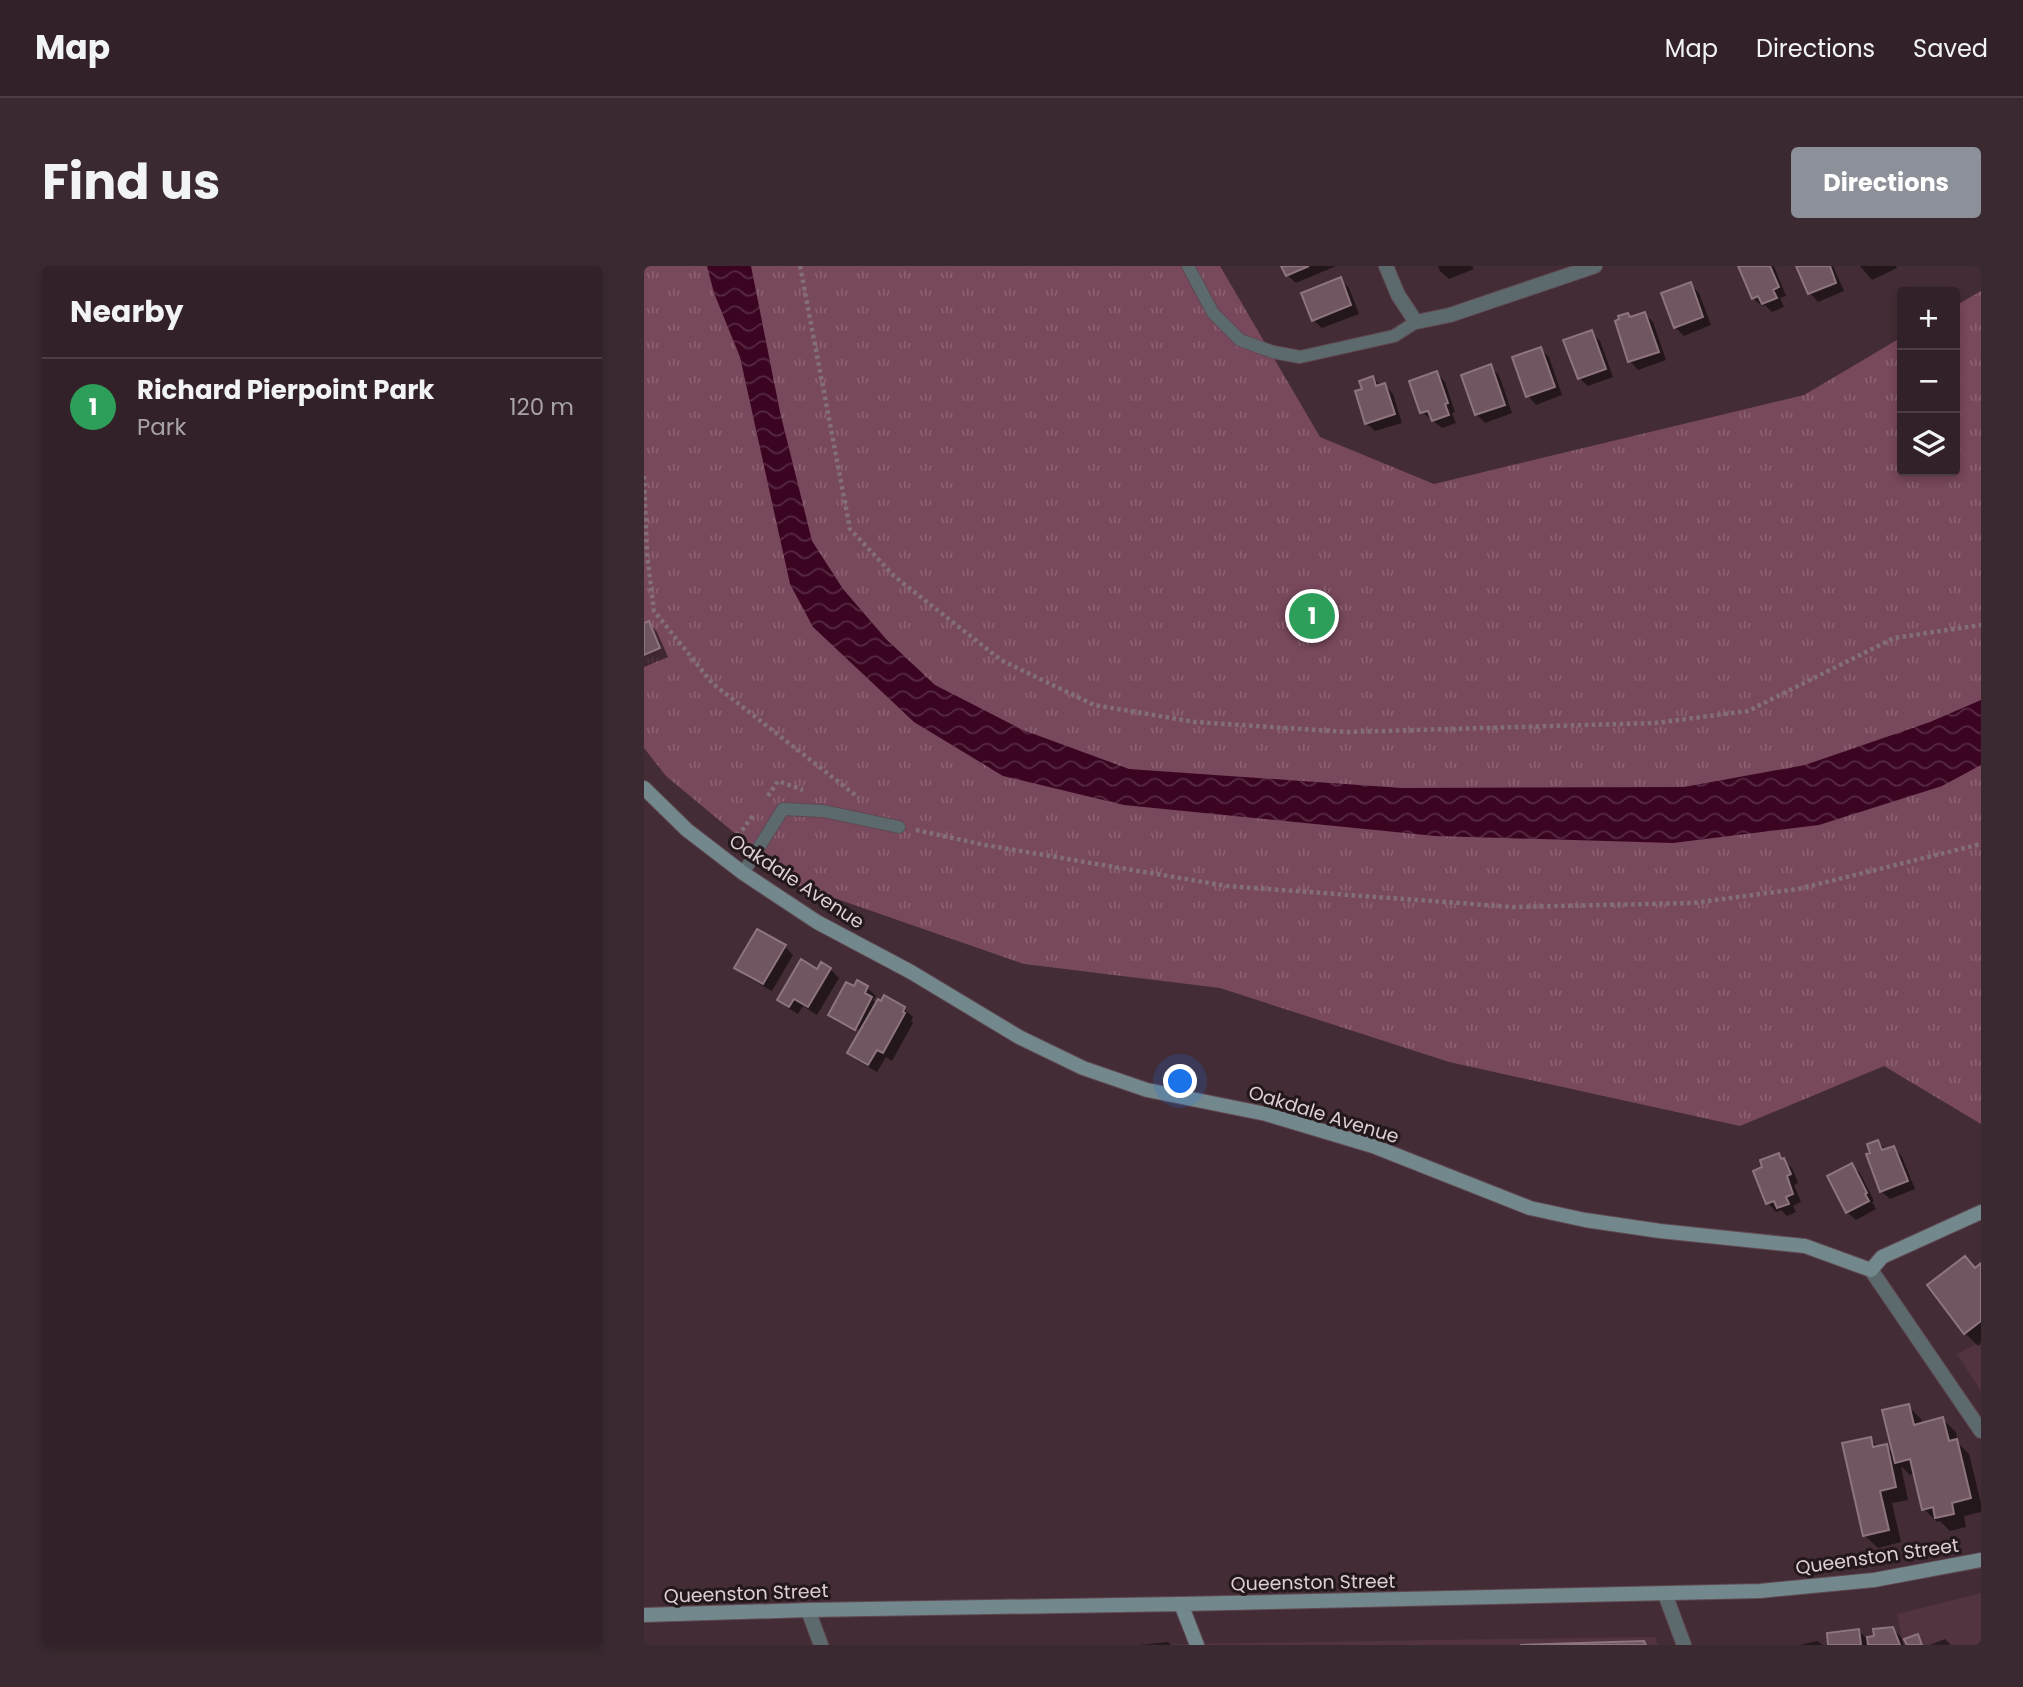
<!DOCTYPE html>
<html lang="en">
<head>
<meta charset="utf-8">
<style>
  body { margin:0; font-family:Poppins,sans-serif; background:#3a2930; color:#f1f3f6 }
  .controls { position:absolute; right:21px; top:21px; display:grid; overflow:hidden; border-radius:7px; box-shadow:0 4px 10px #0003 }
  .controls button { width:63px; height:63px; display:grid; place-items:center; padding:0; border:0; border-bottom:2px solid #4d3e45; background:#322128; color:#f1f3f6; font:35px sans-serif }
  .you { position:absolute; left:537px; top:816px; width:24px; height:24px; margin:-18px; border:5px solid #fff; border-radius:50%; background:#1a73e8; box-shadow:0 0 0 10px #1a73e833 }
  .badge { display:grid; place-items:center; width:46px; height:46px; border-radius:50%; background:#8c9099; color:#fff; font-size:23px; font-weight:700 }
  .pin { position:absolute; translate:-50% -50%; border:4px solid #fff; box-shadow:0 2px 7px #0006 }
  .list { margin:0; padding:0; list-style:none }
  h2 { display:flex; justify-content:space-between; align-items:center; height:91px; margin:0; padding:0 28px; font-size:30px }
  h2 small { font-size:23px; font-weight:400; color:#a8a3a8 }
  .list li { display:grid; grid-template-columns:46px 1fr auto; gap:21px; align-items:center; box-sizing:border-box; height:98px; padding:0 28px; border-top:2px solid #4d3e45 }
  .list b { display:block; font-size:26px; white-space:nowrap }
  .list p { margin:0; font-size:23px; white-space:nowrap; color:#a8a3a8 }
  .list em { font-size:23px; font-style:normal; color:#a8a3a8 }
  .icon { flex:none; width:38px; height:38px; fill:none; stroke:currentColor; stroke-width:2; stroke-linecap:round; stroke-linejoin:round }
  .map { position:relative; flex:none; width:1337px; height:1379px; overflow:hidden; border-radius:7px }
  header { display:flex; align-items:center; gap:42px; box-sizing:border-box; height:98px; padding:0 35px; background:#322128; border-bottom:2px solid #4d3e45 }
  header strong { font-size:33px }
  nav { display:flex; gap:38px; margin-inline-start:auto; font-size:24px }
  .intro { display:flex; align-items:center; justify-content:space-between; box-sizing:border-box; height:168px; padding:0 42px }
  h1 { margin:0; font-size:49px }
  .button { padding:18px 32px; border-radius:7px; background:#8c9099; color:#fff; font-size:24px; font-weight:700 }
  main { display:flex; gap:42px; padding:0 42px }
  aside { flex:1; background:#322128; border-radius:7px; box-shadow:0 4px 10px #0003 }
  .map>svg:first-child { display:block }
  .built { fill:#523440 }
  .park { fill:url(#park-tufts) }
  .water { fill:url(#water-waves) }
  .shadow { fill:#0007 }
  .building { fill:#6f5660; stroke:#8e747e; stroke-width:2 }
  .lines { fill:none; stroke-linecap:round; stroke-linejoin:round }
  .lane-casing { stroke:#5f4952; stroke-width:14 }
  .street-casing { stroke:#5f4952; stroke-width:16 }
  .secondary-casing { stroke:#5f4952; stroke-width:16 }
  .path { stroke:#836f77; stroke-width:4.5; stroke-dasharray:3.5 3.5; stroke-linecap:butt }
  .lane { stroke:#5d6a6d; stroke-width:12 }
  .street { stroke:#5d6a6d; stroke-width:14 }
  .secondary { stroke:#73888c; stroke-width:14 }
  .labels { text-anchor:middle; stroke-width:6; stroke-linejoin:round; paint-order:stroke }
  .street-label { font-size:19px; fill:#ddced4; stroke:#23181c }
</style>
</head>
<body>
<header>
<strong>Map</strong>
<nav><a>Map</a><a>Directions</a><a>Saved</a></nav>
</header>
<div class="intro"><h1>Find us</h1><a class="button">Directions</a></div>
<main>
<aside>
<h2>Nearby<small></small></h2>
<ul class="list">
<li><span class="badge" style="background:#2e9e5b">1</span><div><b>Richard Pierpoint Park</b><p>Park</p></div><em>120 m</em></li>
</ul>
</aside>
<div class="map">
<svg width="1337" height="1379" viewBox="0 0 1337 1379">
  <defs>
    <pattern id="park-tufts" width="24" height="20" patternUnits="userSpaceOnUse" patternTransform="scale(1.75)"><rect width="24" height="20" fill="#78485c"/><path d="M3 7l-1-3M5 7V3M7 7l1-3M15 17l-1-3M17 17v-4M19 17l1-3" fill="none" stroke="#8b6172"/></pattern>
    <pattern id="water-waves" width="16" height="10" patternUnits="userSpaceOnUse" patternTransform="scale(1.75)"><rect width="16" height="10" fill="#3b0522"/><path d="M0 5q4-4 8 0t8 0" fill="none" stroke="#572841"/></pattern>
  </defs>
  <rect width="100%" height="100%" fill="#432c35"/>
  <path class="built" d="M1337,1075V1125L1313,1088Z
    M1337,1327V1379H1259L1253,1348Z
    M1011,1371L1014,1379H479L855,1373Z"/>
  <path class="park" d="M0,0H576L676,171L790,218L1160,129L1258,71V205H1311V40L1337,25V858L1240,800L1096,860L805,796L576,722L380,698L153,619L22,510L0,482Z"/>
  <path class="water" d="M63,0H107L136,146L168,275L199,323L242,373L291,419L379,464L485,503L758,522L1040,521L1161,499L1286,456L1337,434V499L1298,520L1175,559L1029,577L791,570L480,539L359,510L270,456L169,361L146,318L96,91L70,27Z"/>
  <path class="shadow" d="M639,0H692L652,17L643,9Z
    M794,0H828L830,3L805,13L796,5Z
    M1099,0H1130L1142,30L1136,32L1140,41L1128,46L1121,39L1118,40L1109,32Z
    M1154,0H1189L1200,25L1174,36L1166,27Z
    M1216,0H1252L1253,2L1228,14Z
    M696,13L705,22L715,48L678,62L669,54Z
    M1046,18L1055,27L1067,59L1040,70L1031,61Z
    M1001,48L1009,56L1022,94L994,104L986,95L984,49L987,52Z
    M947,66L956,75L969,111L944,120L935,112Z
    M896,83L905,91L918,129L892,139L884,130Z
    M846,100L855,109L868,147L841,157L832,148Z
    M793,107L801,116L811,146L808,147L812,157L798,162L778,146Z
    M729,112L737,120L741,119L749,128L758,157L731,165L722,157L720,124Z
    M5,357L13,366L24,391L0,401V358Z
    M141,681L149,689L128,725L101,710L92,701Z
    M186,703L195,712L173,749L159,740L154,748L144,742L135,733L174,705Z
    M211,722H223L232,730L229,734L233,738L260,743L269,751L267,755L269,757L248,795L242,791L233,806L214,795L206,787L216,769L194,757L218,770L219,766L194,752V756L186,749Z
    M1234,876L1243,885L1250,882L1258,891L1271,923L1246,933L1237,925L1229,888Z
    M1134,889L1148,902L1154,917L1150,919L1157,936L1149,940L1152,946L1143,950L1137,944L1132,946L1124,937L1120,902Z
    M1208,899L1216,907L1230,935L1228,936L1232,943L1212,954L1203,946Z
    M1337,1000V1078L1334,1080L1321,1067L1285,1019L1332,1003Z
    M1264,1140L1277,1153L1278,1158L1298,1153L1312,1166L1314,1177L1325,1188L1337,1237V1246L1320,1250L1322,1261L1306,1265L1296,1255L1293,1256L1280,1243L1271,1207L1266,1209L1257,1200L1264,1234L1248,1237L1257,1276L1234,1282L1220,1269L1226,1173L1235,1182L1242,1180L1251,1189Z
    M1248,1362L1257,1371L1260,1379H1186L1215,1365L1226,1376Z
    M1301,1373L1307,1379H1285Z
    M1174,1375L1178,1379H1156Z
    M524,1376L527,1379H495Z"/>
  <path class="building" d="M637,0H665L642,10Z
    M1094,0H1126L1135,21L1129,24L1133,32L1118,38L1114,30L1108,33Z
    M1152,0H1186L1192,17L1164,28Z
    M697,11L707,39L668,55L657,27Z
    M1047,16L1059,51L1030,62L1017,27Z
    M1001,46L1015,86L984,96L971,55L975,53L974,50L984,47L986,51Z
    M948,64L962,103L934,113L919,74Z
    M897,81L911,121L882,131L868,91Z
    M847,98L861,139L831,149L817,109Z
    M793,105L804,137L801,138L805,149L788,155L784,145L776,147L765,115Z
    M729,110L732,120L741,117L751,148L721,158L711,125L718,123L715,115Z
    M5,355L16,382L0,389V357Z
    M113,663L142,679L119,718L90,702Z
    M157,693L173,703L177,696L187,702L164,741L150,733L145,741L133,734Z
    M213,714L224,720L221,727L228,731L211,764L184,749L202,716L210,720Z
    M240,729L261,741L259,746L261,747L239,787L233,784L224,799L203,787L234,733L237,735Z
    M1234,874L1238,884L1250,880L1264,915L1236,926L1222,888L1226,887L1223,878Z
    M1135,887L1137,893L1140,892L1147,908L1143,910L1149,928L1142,931L1145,938L1133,942L1130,935L1122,938L1109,905L1118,901L1116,894Z
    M1208,897L1223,927L1221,928L1225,935L1202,947L1183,910Z
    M1321,990L1331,1002L1337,997V1055L1320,1068L1283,1019Z
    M1265,1138L1270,1159L1299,1151L1305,1175L1313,1173L1327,1232L1308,1237L1310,1248L1291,1252L1289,1241L1278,1244L1266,1193L1251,1197L1238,1144Z
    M1227,1171L1229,1181L1243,1178L1252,1221L1236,1225L1245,1264L1219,1270L1198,1177Z
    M1249,1361L1256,1379H1224L1223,1371L1230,1370L1229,1363Z
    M1215,1363L1217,1379H1184L1183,1367Z
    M1274,1368L1278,1379H1263L1260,1373Z
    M1000,1375L1002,1379H876Z"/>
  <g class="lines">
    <g class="lane-casing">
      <path id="lane" d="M544,0L569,47L596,74L629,86L656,91L750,70L772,56
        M99,607L139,543L179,545L255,561"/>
    </g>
    <g class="street-casing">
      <path id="street" d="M742,0L754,29L772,56L806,49L951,0
        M1227,1004L1337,1165
        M1021,1328L1040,1379
        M164,1344L177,1379"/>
    </g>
    <g class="secondary-casing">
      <path id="secondary" d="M0,522L43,564L99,607L173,656L267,706L375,771L439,802L503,824L622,848L729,880L886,942L941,954L1016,965L1161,980L1227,1004L1238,991L1337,946
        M537,1338L553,1379
        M0,1349L164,1344L537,1338L1116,1325L1230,1314L1337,1294"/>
    </g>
    <path class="path" d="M156,0L206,263L250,310L357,394L450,439L551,456L703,466L1011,457L1104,445L1250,372L1337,359
      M0,210L3,288L10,345L68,417L215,532
      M124,530L134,515L159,524
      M272,564L341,579L583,620L869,641L1049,637L1154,623L1337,578
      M94,570L110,548"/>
    <use href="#lane" class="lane"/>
    <use href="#street" class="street"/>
    <use href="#secondary" class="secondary"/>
  </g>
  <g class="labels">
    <g class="street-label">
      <text transform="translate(153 615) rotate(33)" y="7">Oakdale Avenue</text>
      <text transform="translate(680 848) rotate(17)" y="7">Oakdale Avenue</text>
      <text transform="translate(1233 1290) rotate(-8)" y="7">Queenston Street</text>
      <text transform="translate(669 1316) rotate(-1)" y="7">Queenston Street</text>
      <text transform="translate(102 1327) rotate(-2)" y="7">Queenston Street</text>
    </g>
  </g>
</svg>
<div class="controls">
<button>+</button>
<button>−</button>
<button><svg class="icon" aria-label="layers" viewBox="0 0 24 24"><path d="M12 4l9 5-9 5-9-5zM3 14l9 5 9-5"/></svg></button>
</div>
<div class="you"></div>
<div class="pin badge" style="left:668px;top:350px;background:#2e9e5b">1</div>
</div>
</main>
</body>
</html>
